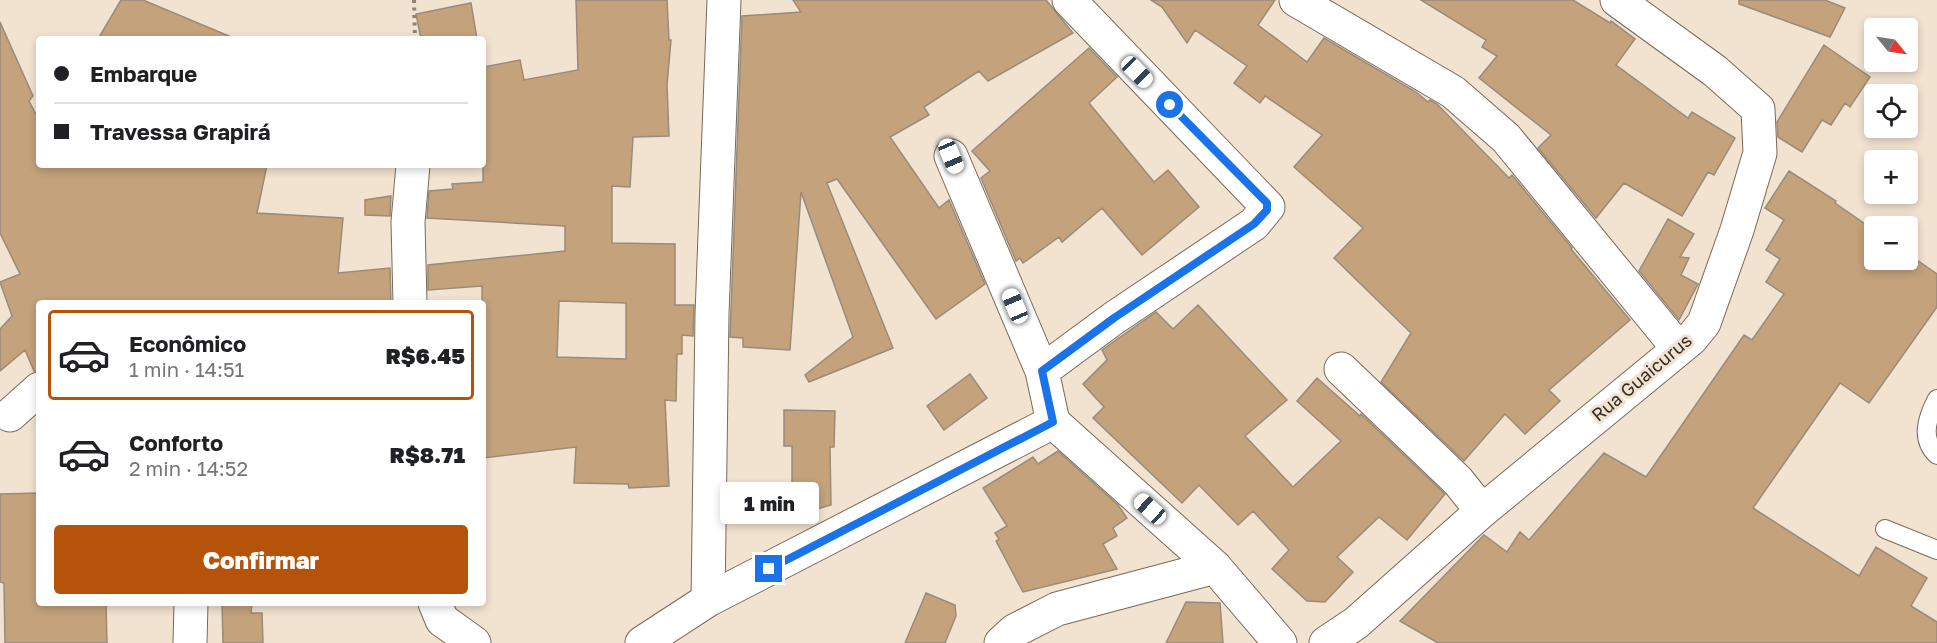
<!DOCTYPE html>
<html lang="pt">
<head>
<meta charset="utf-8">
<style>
	body { margin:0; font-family:"Golos Text",sans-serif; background:#f6f6f6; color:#202124; height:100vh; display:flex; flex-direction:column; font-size:22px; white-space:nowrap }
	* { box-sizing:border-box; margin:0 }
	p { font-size:20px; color:#757577 }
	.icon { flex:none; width:33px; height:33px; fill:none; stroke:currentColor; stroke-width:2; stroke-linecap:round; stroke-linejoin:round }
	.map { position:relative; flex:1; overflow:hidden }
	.panel { position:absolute; left:36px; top:300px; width:450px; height:306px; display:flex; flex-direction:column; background:#fff; border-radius:6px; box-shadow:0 3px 9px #0003 }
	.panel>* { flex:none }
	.top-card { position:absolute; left:36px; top:36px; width:450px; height:132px; border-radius:6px; box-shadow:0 3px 9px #0003; display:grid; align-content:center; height:132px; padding:0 18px; background:#fff }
	.needle { width:39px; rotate:120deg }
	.tools { position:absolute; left:1864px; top:18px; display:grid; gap:12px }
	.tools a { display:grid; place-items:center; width:54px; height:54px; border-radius:6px; background:#fff; box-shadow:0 3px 9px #0003; font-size:30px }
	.end { position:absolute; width:27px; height:27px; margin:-14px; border:8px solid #1a73e8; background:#fff; box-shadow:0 0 0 3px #fff }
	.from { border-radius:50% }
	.bubble { position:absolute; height:42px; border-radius:6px; background:#fff; box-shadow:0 3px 9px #0003; font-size:20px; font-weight:800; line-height:42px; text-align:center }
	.car { position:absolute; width:18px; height:36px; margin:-18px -9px; border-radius:8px; box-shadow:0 0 4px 2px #0007; background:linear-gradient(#fff 24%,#345 0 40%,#fff 0 76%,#345 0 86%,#fff 0) }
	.top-card b { display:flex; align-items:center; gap:21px; height:57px; font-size:22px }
	.top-card b+b { border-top:2px solid #e0e0e0 }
	.top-card i { width:15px; height:15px; background:#202124 }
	ul { padding:10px 0 0; list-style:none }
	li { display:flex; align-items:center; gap:18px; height:90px; margin:0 12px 9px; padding:0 6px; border:3px solid transparent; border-radius:6px }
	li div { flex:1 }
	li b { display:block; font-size:22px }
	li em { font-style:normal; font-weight:800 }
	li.current { border-color:#b45309 }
	li>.icon { width:54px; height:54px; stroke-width:1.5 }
	.action { display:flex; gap:12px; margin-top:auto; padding:12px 18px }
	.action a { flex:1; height:69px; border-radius:6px; background:#b45309; color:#fff; font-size:24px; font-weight:800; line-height:69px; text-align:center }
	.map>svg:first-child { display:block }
	.building { fill:#c3a27c; stroke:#9a8b7a; stroke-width:1.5; fill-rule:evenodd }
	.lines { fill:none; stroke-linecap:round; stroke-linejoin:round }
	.lane-casing { stroke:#786a5a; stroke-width:20 }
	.street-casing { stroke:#786a5a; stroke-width:35 }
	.path { stroke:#8c8275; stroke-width:4; stroke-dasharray:3 4.5; stroke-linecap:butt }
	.lane { stroke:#fff; stroke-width:18 }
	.street { stroke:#fff; stroke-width:33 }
	.route { stroke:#1a73e8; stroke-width:8 }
	.labels { text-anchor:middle; stroke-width:6; stroke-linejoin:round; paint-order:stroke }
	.street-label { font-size:18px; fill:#332d25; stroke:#f2e2d0 }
</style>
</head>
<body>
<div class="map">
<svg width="1937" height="643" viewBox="0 0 1937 643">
	<rect width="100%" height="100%" fill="#f2e2d0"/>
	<path class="building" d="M121 0H143L236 39H98Z
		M576 0H667L669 40H671L667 85 669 136 633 137 630 187 612 186V243L675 244V305H694L693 336 682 335V354H677L676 401 665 400 669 486 629 488 628 484 574 483 576 447 483 458 482 286 428 290V265L565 251V226L427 218 429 191 453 189 452 184 483 182V67L520 60 524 80 578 70ZM559 301 626 303V359L557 357Z
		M793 0H1046L1073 33 988 81 979 71 924 107 929 115 890 137 939 208 949 200 985 284 936 319 837 179 827 183 893 348 809 382 805 375 853 337 801 192 790 350 743 347V338L730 337 742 16 801 12Z
		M1151 0H1275L1258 25 1307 62 1324 38 1416 92 1428 102 1430 100 1437 104 1509 178 1512 175 1572 248 1571 249 1630 320 1549 390 1560 401 1525 434 1505 414 1464 461 1381 382 1411 333 1334 258 1363 228 1294 167 1322 135 1265 96 1260 103 1234 83 1247 66 1195 30 1187 43 1162 7Z
		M1421 0H1573L1610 23 1611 21 1635 39 1616 65 1688 118 1692 112 1735 138 1714 175 1708 172 1682 216 1624 183 1596 218 1538 148 1551 135 1479 78 1497 56 1482 47 1486 40Z
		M1739 0H1825L1845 8 1830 37 1739 4Z
		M471 3 477 39H421L416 14Z
		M0 22 33 96 29 101 39 120V165H267L257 213 343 218 338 273 390 268 391 303H39V371H34L25 350 0 371V329L12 316 0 282 20 274 0 233Z
		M1824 45 1870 77 1850 107 1845 103 1831 125 1822 120 1802 152 1778 137 1777 122Z
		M1089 48 1117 77 1089 103 1154 182 1168 170 1199 207 1142 255 1102 208 1062 242 1059 237 1023 263 1020 258 1016 261 981 178 990 171 972 151Z
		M1789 171 1836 201 1835 203 1875 231V260H1908V254L1937 274V307L1869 403 1840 383 1753 508 1859 576 1876 547 1927 578 1911 606 1937 622V643H1438L1400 621 1484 535 1507 552 1520 532 1529 540 1604 453 1646 477 1744 335 1752 340 1784 294 1766 282 1780 259 1766 250 1784 220 1765 208Z
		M391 196 390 216 365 215V200Z
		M1668 219 1694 234 1680 257 1689 258 1681 275 1698 284 1679 320 1639 271Z
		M1198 305 1287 400 1245 436 1293 487 1341 441 1297 401 1317 378 1360 416 1361 414 1445 494 1407 540 1379 517 1337 557 1353 572 1325 602 1307 601 1272 569 1289 550 1253 511 1238 525 1199 485 1182 503 1093 418 1104 407 1083 384 1107 360 1102 350 1156 312 1173 329Z
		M970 374 987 398 944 430 927 406Z
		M784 410 835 411 834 447H830L831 505 792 516V446H784Z
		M1058 451 1118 505 1127 518 1113 528 1117 536 1103 544 1117 569 1023 592 996 541 999 539 995 533 1007 526 983 488 1033 457 1038 464Z
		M39 493V603H106L107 643H5L4 583 0 582V494Z
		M926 593 955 605 956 616 945 643H905Z
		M1186 602 1220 603 1223 643H1166Z
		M222 603H252L251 613H262L263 643H223Z"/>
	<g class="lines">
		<g class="lane-casing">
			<path id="lane" d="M1937 399C1927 418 1920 439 1937 455
				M1885 529 1937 550"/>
		</g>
		<g class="street-casing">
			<path id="street" d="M1296 0 1453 92 1506 138 1678 348
				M951 156 1042 371 1053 422 1215 567 1280 643
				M410 303 408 222 413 165
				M1341 369 1458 481 1482 511
				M1042 371 1114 318 1254 224 1268 207 1069 0
				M10 415 39 389
				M708 600 712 314 724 0
				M435 603 442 620 474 643
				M190 643 191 603
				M642 643 708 600 1053 422
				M1001 643 1014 631 1057 609 1215 567
				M1326 643 1356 623 1482 511 1691 339 1704 323 1737 230 1760 153 1758 109 1715 71 1617 0"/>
		</g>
		<path class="path" d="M414 0 415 39"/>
		<use href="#lane" class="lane"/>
		<use href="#street" class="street"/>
	</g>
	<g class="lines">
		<path class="route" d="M769 569 1053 422 1042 371 1114 318 1254 224 1267 210V203L1170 105"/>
	</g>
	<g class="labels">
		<g class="street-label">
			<text transform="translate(1642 378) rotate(-40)" y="6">Rua Guaicurus</text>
		</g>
	</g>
</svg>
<div class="tools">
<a><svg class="needle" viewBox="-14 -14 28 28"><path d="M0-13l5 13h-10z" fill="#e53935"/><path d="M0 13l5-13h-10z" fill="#757577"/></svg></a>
<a><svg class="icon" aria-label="locate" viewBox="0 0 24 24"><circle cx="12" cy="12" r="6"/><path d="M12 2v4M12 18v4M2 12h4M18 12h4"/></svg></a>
<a>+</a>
<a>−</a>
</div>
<i class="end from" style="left:1170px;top:105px"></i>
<i class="end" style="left:769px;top:569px"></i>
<div class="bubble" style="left:720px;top:482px;width:99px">1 min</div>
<i class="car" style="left:1137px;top:72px;rotate:135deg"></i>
<i class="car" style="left:951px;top:156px;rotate:157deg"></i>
<i class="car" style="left:1015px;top:306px;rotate:337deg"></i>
<i class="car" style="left:1150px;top:509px;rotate:312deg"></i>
<div class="top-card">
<b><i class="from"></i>Embarque</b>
<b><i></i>Travessa Grapirá</b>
</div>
<section class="panel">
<ul>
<li class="current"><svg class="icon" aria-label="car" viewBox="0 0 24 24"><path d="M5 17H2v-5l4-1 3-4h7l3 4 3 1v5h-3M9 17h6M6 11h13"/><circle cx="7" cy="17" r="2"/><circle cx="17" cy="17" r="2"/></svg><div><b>Econômico</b><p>1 min · 14:51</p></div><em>R$6.45</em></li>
<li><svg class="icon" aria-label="car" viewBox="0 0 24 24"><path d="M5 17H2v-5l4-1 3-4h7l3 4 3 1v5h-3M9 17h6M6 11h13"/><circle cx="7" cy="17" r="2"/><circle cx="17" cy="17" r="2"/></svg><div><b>Conforto</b><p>2 min · 14:52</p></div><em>R$8.71</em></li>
</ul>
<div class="action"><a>Confirmar</a></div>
</section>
</div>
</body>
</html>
